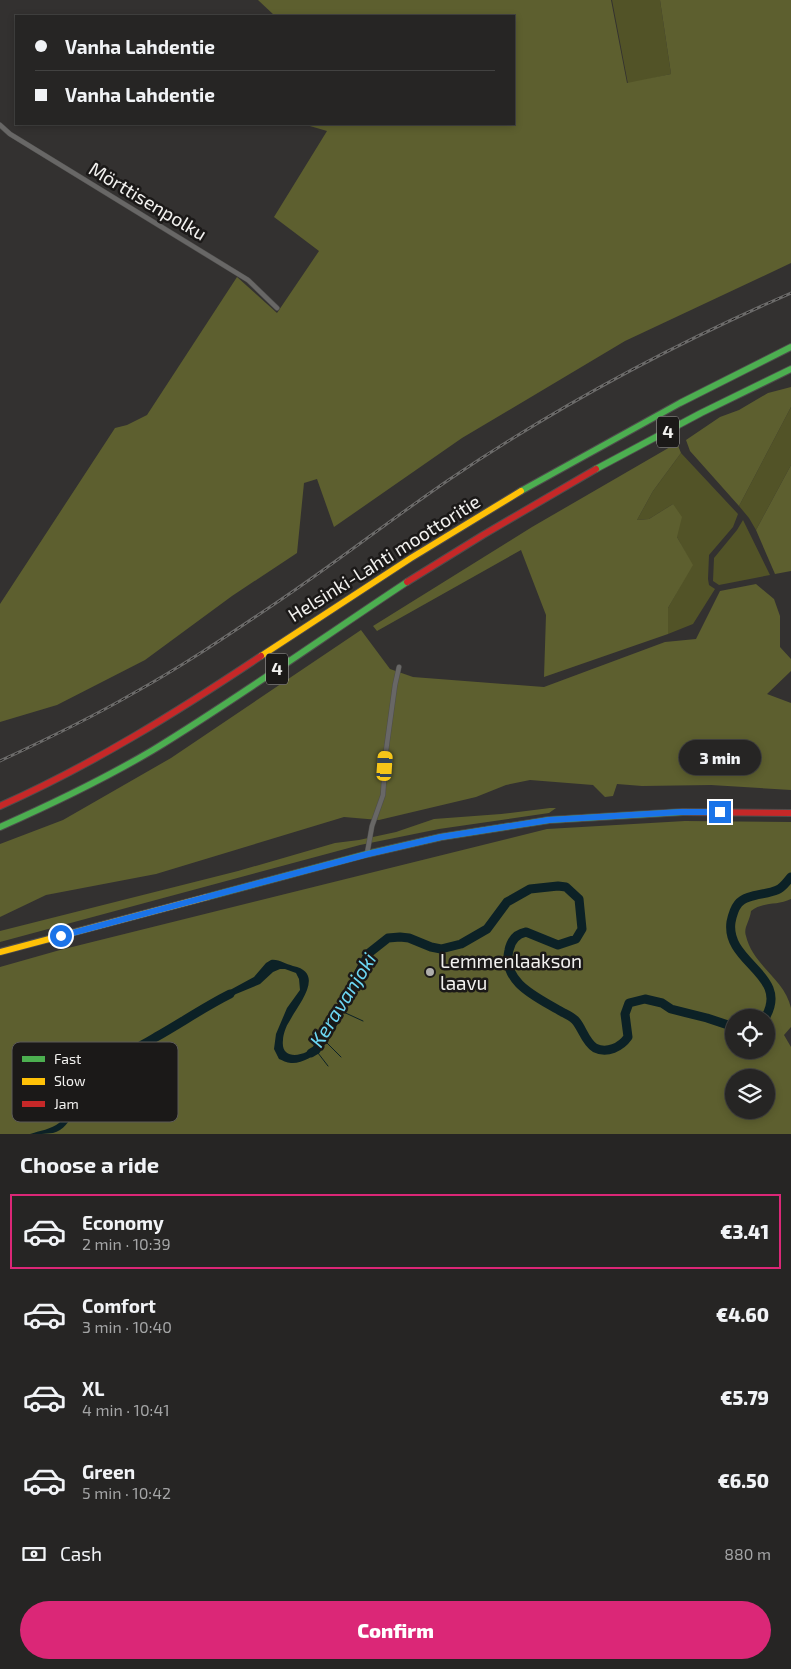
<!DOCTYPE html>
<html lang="en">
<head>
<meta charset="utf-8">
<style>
	body { margin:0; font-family:"Exo 2",sans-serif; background:#323131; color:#f1f3f6; height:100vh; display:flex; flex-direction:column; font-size:19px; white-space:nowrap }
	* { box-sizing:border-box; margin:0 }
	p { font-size:16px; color:#a4a5a6 }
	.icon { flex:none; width:28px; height:28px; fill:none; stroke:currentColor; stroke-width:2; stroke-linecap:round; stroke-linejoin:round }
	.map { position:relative; height:1134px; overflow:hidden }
	.sheet { display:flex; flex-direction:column; background:#262524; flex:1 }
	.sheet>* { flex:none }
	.hud { position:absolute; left:15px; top:15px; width:500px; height:110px; border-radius:0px; box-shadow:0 2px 8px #0003,0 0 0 1px #424241; display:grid; align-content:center; height:110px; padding:0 20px; background:#262524 }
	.tools { position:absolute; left:725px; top:1009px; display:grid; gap:10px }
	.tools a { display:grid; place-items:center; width:50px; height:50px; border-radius:50%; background:#262524; box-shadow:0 2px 8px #0003,0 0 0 1px #424241; font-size:25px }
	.end { position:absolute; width:22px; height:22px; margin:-11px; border:6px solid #1a73e8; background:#fff; box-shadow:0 0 0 2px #fff }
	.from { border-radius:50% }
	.bubble { position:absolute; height:35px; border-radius:18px; background:#262524; box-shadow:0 2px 8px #0003,0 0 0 1px #424241; font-size:16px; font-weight:800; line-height:35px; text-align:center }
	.car { position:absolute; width:15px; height:30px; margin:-15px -8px; border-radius:6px; box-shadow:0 0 4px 1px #0007; background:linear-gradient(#f5c518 24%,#345 0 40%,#f5c518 0 76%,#345 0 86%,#f5c518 0) }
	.hud b { display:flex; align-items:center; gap:18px; height:48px; font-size:19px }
	.hud b+b { border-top:1px solid #424241 }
	.hud i { width:12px; height:12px; background:#f1f3f6 }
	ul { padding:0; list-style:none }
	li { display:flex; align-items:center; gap:15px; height:75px; margin:0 10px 8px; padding:0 10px; border:2px solid transparent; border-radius:0px }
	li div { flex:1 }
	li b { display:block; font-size:19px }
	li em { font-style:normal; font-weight:800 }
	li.on { border-color:#db2777 }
	li>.icon { width:45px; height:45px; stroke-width:1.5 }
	h2 { padding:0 20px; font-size:22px; line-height:60px }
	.pay { display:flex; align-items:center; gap:12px; height:55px; padding:0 20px; font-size:19px }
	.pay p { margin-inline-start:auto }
	.cta { display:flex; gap:10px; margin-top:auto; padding:10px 20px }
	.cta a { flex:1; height:58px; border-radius:30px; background:#db2777; color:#fff; font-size:20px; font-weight:800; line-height:58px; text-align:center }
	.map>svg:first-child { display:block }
	.green { fill:#525327 }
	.forest { fill:#5d5f2f; fill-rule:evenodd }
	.water { fill:#0c2126 }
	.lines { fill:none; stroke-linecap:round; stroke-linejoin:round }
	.stream { stroke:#0c2126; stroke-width:1 }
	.river { stroke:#0c2126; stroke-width:9 }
	.street-casing { stroke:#4e4d4c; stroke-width:5.5 }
	.fast-casing { stroke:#4e4d4c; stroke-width:8 }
	.slow-casing { stroke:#4e4d4c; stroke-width:8 }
	.jam-casing { stroke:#4e4d4c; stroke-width:8 }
	.street { stroke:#686766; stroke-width:4.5 }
	.fast { stroke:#4caf50; stroke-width:6 }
	.slow { stroke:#ffc107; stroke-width:6 }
	.jam { stroke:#c62828; stroke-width:6 }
	.rail-casing { stroke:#6c6b6a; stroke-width:3 }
	.rail { stroke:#1b1918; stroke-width:1; stroke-dasharray:4; stroke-linecap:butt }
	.route { stroke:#1a73e8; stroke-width:6 }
	.poi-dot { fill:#afaeac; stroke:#1b1918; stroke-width:2 }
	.labels { text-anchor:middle; stroke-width:5; stroke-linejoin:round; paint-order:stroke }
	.shield { fill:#1b1918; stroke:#b2b0ae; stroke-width:1 }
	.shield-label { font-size:18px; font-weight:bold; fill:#f2f1ef }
	.street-label { font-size:19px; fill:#f2f1ef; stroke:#1b1918 }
	.poi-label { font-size:19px; fill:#f2f1ef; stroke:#1b1918; text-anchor:start }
	.water-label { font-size:20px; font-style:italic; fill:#6cd7f4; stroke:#1b1918 }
	.key { fill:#1b1918; stroke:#5c5a58; stroke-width:1 }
	.key-label { font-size:14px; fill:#f2f1ef }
</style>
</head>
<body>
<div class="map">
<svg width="791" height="1134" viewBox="0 0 791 1134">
	<rect width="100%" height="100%" fill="#333130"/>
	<path class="green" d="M612 0H660L671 74 628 84Z
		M791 407V465L756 530 749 518 739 506Z
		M681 453 738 514 733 527 709 555 708 579 709 585 715 589 693 624 668 634V608L692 565 677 537 673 504 649 519 637 520 653 491Z
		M743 520 770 575 719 585 713 581 714 558 737 530Z"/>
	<path class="forest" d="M258 0H611L627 83 671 74 660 0H791V263L625 341 462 438 334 527 317 479 304 483 297 553 232 596 145 660 57 705 0 722V604L115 428 127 425 147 415 237 277 277 313 319 251 274 217 327 131 303 124H514V16H275Z
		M791 387V407L739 506 690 451 686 440 720 417 739 410 768 393Z
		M677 443 681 453 653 491 637 520 649 519 673 504 682 517 677 537 693 565 668 608V634L544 677 546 615 521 550 377 631 373 626 532 527Z
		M791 465V571L775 574 756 530Z
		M756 584 774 599 780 616V647L791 659V671L767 694 791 703V790L711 785 642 786 617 784 613 796 605 797 593 785 530 780 506 785 476 797 379 820 344 817 156 874 46 895 0 917V844L63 820 171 758 361 630 390 669 413 677 544 687 665 642 696 639 720 591Z
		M550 808H556L549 813 439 829 360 845 0 942V931L238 871 335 843 359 840 396 832 434 819 501 814Z
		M685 821 791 822V899C777 906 764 901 751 911 750 921 743 928 746 936 753 966 785 979 791 1008 791 1014 791 1021 791 1027L784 1035 791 1047V1134H0V967L60 950 547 829ZM734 1018H766V1050H734ZM734 1078H766V1110H734Z"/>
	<path class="water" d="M271 960C279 959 285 964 293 966 327 973 297 1006 289 1022 286 1026 283 1035 283 1040 280 1062 307 1056 316 1045L321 1049C315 1056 301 1064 291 1063 287 1063 282 1060 279 1059L274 1049 276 1034 287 1008 300 990 299 979 296 973 285 969H280L273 972 260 984 236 994 222 1002 219 996 254 977 266 963Z
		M84 1079 90 1084C77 1097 74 1128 53 1133 46 1134 37 1134 30 1134 39 1131 52 1129 59 1123 70 1114 72 1090 84 1079Z"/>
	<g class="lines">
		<path class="stream" d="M339 1010 363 1021
			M323 1039 341 1057
			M318 1053 328 1066"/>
		<path class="river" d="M765 1018C791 975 725 963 731 922 732 917 734 909 738 904 746 894 766 895 777 890 783 888 787 881 791 877
			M311 1053 316 1050 330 1029 369 953 388 938 400 937 409 938 431 947 441 949 461 944 487 929 507 902 530 889 558 886 566 887 579 899 582 929 576 939 558 945 526 932C516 934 511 940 509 950 501 983 539 998 562 1012 566 1014 571 1016 575 1020 582 1027 585 1042 595 1048 607 1054 621 1047 628 1037L625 1014 629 1003 645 999 662 1003 671 1009 707 1018 734 1027
			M80 1090C90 1068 136 1050 156 1037 181 1023 204 1007 230 994"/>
		<g class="street-casing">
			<path id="street" d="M0 125 10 134 248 280 277 308
				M367 854 372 826 383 795 386 751 395 685 399 667"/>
		</g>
		<g class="fast-casing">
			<path id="fast" d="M596 469 701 413 791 369
				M521 491 680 403 791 347
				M0 827C52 804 104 779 153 750 240 697 322 638 407 582
				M207 897 367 854 441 837 549 820 683 812"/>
		</g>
		<g class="slow-casing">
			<path id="slow" d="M261 656 411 558 521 491
				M0 952 207 897"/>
		</g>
		<g class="jam-casing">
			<path id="jam" d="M407 582 483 535 596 469
				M0 806C92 765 177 712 261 656
				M683 812 791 813"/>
		</g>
		<use href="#street" class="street"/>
		<use href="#fast" class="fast"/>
		<use href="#slow" class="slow"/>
		<use href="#jam" class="jam"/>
		<g class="rail-casing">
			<path id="rail" d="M0 761C45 740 89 719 132 694 181 667 227 636 273 605 333 565 390 520 450 479 558 406 672 345 791 293"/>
		</g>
		<use href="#rail" class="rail"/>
	</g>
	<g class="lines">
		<path class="route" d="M61 936 368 854 441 837 549 820 680 812H720"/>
	</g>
	<circle class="poi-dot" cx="430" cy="972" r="5"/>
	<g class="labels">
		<g class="shield">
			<rect x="657" y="416.5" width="22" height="31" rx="4"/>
			<rect x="266" y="653.5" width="22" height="31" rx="4"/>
		</g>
		<g class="shield-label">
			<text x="668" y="438">4</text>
			<text x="277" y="675">4</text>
		</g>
		<g class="street-label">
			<text transform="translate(148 201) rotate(31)" y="7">Mörttisenpolku</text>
			<text transform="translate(384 558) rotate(-32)" y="7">Helsinki-Lahti moottoritie</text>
		</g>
		<g class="poi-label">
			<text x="440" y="968">Lemmenlaakson<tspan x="440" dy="22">laavu</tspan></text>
		</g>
		<g class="water-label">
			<text transform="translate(343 1000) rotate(-58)" y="7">Keravanjoki</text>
		</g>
	</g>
	<rect x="12" y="1042" width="166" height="80" rx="8" class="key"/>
	<rect x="22" y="1056" width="23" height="6" fill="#4caf50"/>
	<rect x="22" y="1078" width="23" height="7" fill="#ffc107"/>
	<rect x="22" y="1101" width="23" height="6" fill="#c62828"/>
	<g class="key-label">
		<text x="54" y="1064">Fast</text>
		<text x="54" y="1086">Slow</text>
		<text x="54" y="1109">Jam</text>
	</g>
</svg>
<div class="tools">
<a><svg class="icon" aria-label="locate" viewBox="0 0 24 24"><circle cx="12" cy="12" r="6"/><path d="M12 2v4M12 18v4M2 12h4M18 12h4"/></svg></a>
<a><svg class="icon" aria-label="layers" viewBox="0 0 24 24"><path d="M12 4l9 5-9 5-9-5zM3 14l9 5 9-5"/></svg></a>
</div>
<i class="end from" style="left:61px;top:936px"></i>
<i class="end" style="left:720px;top:812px"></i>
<div class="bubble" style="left:679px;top:740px;width:82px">3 min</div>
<i class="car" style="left:385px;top:766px;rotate:4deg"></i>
<div class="hud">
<b><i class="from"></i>Vanha Lahdentie</b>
<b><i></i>Vanha Lahdentie</b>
</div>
</div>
<section class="sheet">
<h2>Choose a ride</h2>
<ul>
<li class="on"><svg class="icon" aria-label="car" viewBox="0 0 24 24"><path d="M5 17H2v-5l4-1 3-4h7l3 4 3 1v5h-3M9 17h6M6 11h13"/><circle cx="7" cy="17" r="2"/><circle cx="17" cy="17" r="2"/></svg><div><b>Economy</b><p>2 min · 10:39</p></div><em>€3.41</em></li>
<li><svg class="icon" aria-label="car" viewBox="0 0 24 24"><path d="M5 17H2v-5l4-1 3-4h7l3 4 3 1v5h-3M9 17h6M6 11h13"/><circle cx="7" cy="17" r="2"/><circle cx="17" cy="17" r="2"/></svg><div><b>Comfort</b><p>3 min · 10:40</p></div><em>€4.60</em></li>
<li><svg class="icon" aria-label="car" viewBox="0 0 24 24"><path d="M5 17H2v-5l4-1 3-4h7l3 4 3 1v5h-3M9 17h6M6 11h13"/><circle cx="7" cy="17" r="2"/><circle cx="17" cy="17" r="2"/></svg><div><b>XL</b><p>4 min · 10:41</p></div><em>€5.79</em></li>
<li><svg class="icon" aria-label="car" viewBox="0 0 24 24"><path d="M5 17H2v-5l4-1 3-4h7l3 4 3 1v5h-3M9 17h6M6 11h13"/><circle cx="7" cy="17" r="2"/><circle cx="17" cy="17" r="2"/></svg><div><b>Green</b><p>5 min · 10:42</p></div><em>€6.50</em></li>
</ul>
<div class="pay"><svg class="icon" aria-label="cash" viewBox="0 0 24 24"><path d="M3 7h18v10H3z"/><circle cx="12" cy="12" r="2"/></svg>Cash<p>880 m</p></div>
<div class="cta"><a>Confirm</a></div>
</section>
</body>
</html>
